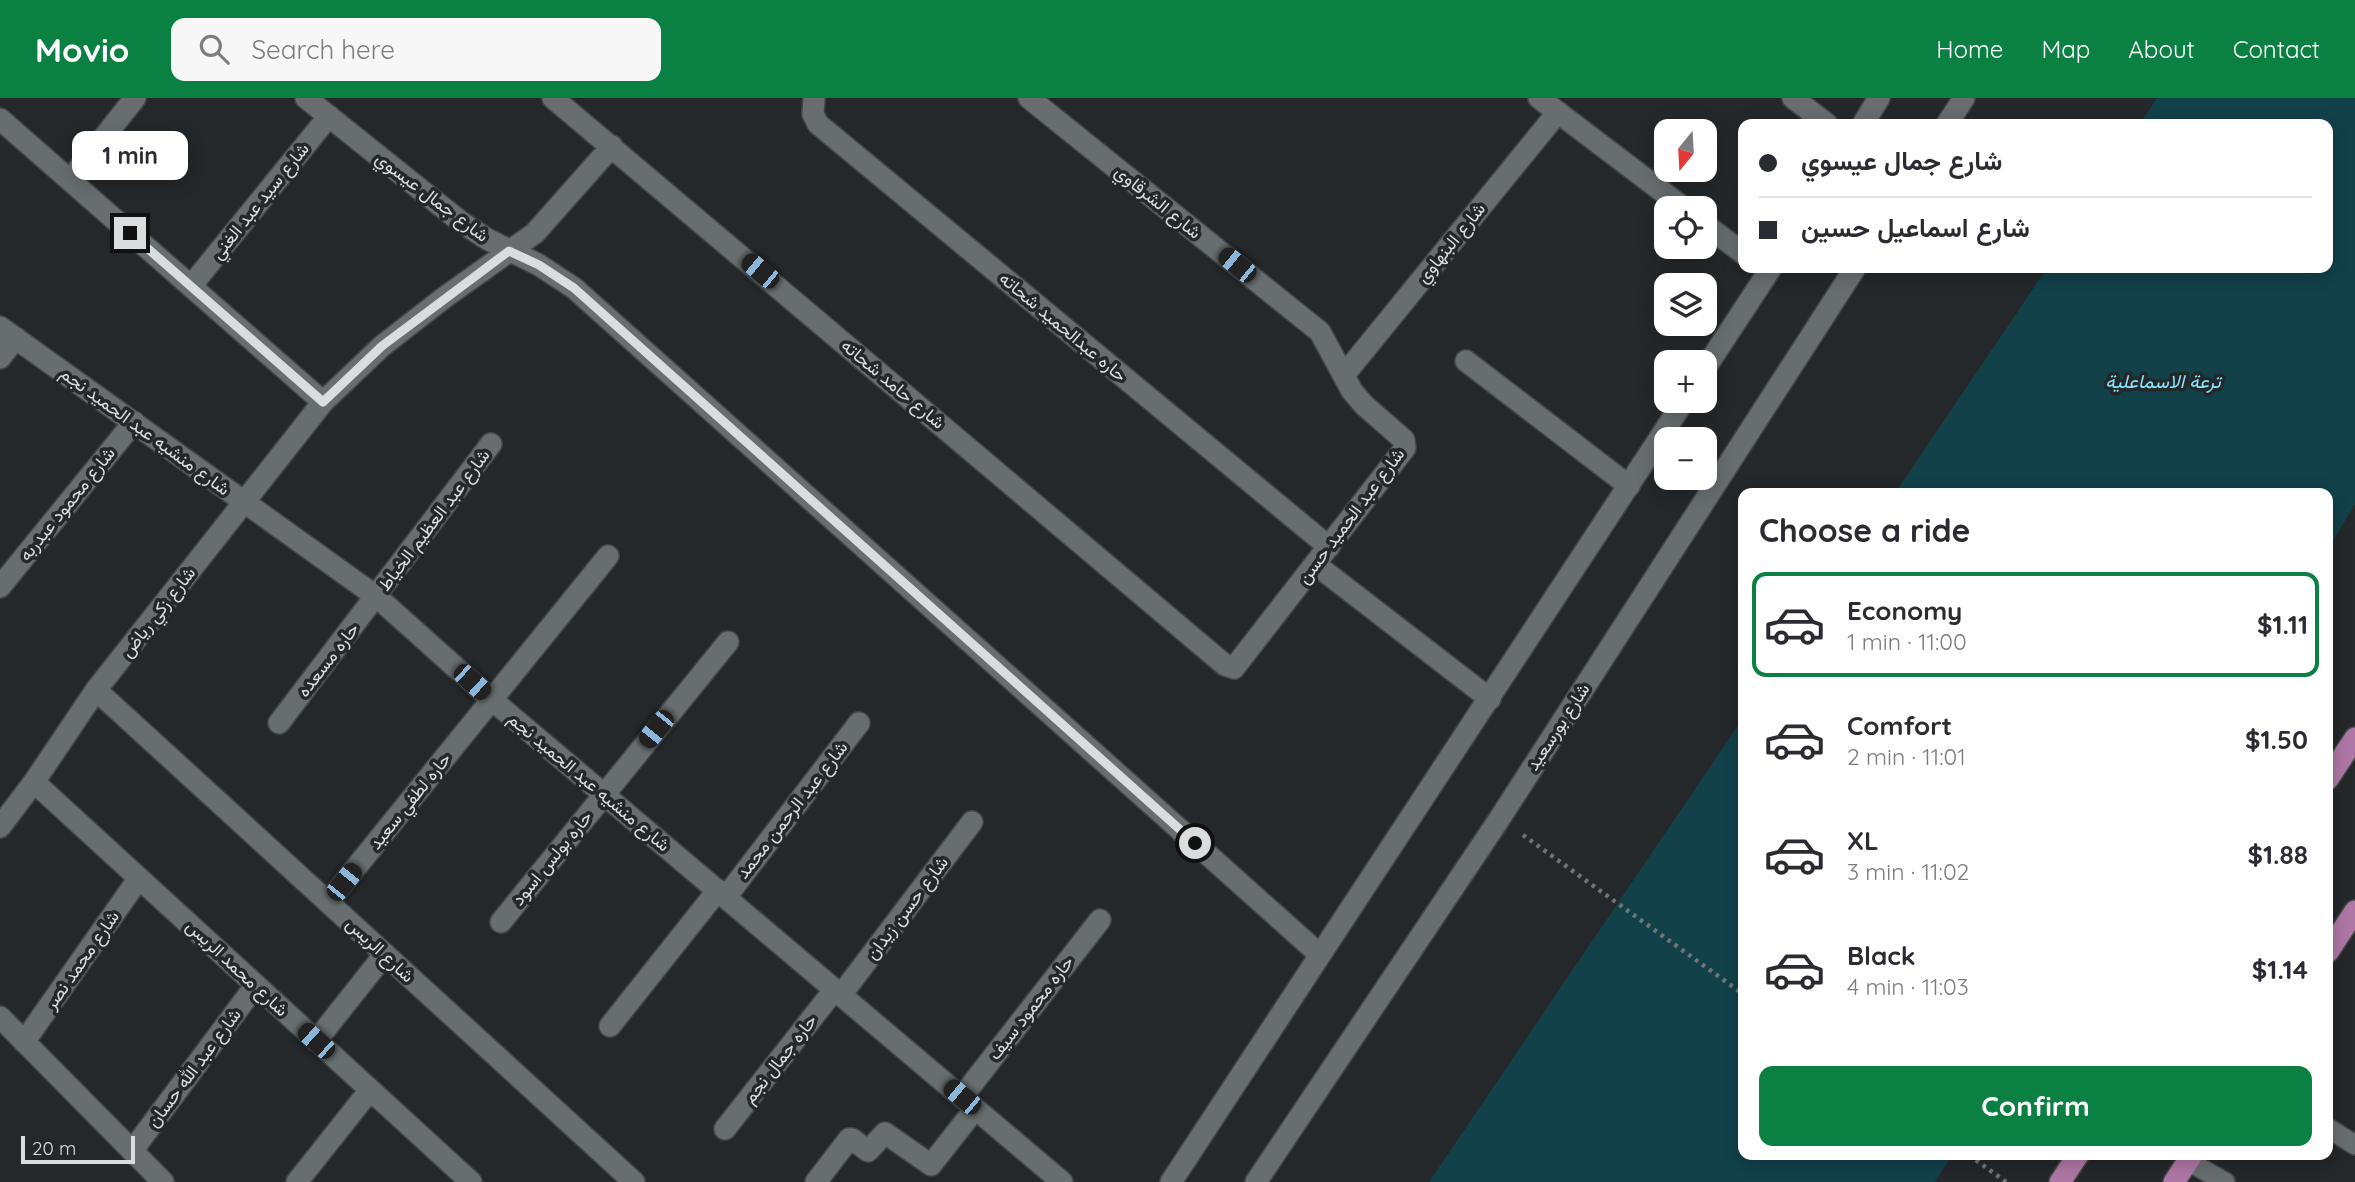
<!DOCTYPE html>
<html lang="en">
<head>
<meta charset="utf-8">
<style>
	body { margin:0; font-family:Quicksand,Vazirmatn,sans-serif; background:#f7f7f7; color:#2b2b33; height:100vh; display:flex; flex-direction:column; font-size:26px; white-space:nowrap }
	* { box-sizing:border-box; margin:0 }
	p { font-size:23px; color:#7c7c81 }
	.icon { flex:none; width:38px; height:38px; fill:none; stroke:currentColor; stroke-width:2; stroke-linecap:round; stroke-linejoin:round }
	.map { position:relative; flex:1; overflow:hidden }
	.sheet { position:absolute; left:1738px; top:390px; width:595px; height:672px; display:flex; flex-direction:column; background:#fff; border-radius:14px; box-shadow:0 4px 18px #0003 }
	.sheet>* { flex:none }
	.top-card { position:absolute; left:1738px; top:21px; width:595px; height:154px; border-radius:14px; box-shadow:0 4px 18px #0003; display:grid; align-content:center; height:154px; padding:0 21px; background:#fff }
	.needle { width:46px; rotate:198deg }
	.buttons { position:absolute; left:1654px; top:21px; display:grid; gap:14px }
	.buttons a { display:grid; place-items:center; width:63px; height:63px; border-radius:14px; background:#fff; box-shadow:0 4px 18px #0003; font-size:35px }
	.scale { position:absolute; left:21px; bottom:18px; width:114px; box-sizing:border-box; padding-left:7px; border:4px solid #daddde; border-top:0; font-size:19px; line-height:24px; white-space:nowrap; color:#daddde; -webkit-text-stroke:5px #24282a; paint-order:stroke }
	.end { position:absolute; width:32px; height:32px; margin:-16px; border:9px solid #daddde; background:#111; box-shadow:0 0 0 4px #111 }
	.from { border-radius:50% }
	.bubble { position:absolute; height:49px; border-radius:14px; background:#fff; box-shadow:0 4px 18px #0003; font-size:23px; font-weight:700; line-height:49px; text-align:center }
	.car { position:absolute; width:21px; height:42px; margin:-21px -10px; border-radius:9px; box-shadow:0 0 5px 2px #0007; background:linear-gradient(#222 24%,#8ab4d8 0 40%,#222 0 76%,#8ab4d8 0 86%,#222 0) }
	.top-card b { display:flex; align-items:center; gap:24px; height:66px; font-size:26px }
	.top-card b+b { border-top:2px solid #e1e1e2 }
	.top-card i { width:18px; height:18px; background:#2b2b33 }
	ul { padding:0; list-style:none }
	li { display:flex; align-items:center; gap:21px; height:105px; margin:0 14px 10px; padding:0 7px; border:4px solid transparent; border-radius:14px }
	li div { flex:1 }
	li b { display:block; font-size:26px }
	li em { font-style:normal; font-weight:700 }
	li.on { border-color:#0b8043 }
	li>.icon { width:63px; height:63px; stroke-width:1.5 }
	h2 { padding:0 21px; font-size:32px; line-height:84px }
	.primary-button { display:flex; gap:14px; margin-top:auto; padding:14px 21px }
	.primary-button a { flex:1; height:80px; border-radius:14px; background:#0b8043; color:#fff; font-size:28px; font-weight:700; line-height:80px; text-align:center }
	header { display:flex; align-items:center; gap:42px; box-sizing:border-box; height:98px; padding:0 35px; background:#0b8043; color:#fff }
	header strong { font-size:33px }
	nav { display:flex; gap:38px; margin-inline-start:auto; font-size:24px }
	.search { width:490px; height:63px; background:#f7f7f7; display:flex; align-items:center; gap:18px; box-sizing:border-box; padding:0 24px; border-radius:14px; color:#7c7c81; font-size:26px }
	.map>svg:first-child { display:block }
	.water { fill:#12414a }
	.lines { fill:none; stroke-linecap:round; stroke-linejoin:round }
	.lane-casing { stroke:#424647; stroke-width:22 }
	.street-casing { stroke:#424647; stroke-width:24 }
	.secondary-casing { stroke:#424647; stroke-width:24 }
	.primary-casing { stroke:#424647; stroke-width:24 }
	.path { stroke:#707475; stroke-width:4.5; stroke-dasharray:3.5 5; stroke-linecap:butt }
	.lane { stroke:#686e6f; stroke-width:19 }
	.street { stroke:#686e6f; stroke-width:21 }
	.secondary { stroke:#686e6f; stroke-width:21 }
	.primary { stroke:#ae77a6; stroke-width:21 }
	.route { stroke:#daddde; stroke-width:9 }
	.labels { text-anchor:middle; stroke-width:7; stroke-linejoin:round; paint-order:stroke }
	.street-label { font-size:18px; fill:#daddde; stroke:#24282a }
	.water-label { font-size:19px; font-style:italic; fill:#89e6fa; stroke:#24282a }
</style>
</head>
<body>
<header>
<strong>Movio</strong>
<div class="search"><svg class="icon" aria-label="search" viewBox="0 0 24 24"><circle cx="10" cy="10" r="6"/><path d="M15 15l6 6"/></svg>Search here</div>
<nav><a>Home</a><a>Map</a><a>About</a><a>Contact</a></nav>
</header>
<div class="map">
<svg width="2355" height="1084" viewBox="0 0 2355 1084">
	<rect width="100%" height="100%" fill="#24282a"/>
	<path class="water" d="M2157 0H2355V406L2328 451V396L1895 395 2047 170H2328V26H2140Z
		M1743 620V1057H1952L1935 1084H1429Z"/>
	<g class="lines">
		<g class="lane-casing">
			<path id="lane" d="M2328 1030 2355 1047
				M2188 1063 2225 1084"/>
		</g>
		<g class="street-casing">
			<path id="street" d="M306 0 461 124 487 141 539 167 574 190 1319 856
				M553 0 1225 567 1234 570 1405 350 1404 342 1364 307 1352 293 1320 234 1029 0
				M814 0 813 16 818 26 1329 449
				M1539 0 1684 110
				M1793 0 1827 26
				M0 21 323 304
				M70 82 135 0
				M1704 126 1743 155
				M191 188 329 18
				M0 229 377 499 491 601 1062 1084
				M0 260 16 240
				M1466 263 1629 388
				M1344 277 1558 14
				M1315 466 1490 601
				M0 489 134 324
				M96 592 634 1084
				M279 625 491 346
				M34 684 471 1084
				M0 729 34 684 96 592 323 304 382 248 445 199 535 135 612 48
				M726 799 859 625
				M328 804 608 458
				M501 824 728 544
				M841 897 972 724
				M0 919 163 1084
				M610 928 718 792
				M316 943 385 856
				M24 944 139 780
				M962 999 1100 822
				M725 1031 835 891
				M132 1053 256 887
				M297 1084 370 992
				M816 1084 849 1041H852L868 1053 885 1035 931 1067 975 1011"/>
		</g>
		<g class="secondary-casing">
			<path id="secondary" d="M1863 26 1879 0
				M1947 26 1964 0
				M1704 272 1771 170
				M1171 1084 1684 303
				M1256 1084 1500 720 1855 170"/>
		</g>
		<g class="primary-casing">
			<path id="primary" d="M2328 681 2355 640
				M2328 854 2355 813
				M2060 1084 2078 1057
				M2174 1084 2192 1057"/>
		</g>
		<path class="path" d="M1523 737 1743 896
			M1969 1057 2006 1084"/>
		<use href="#lane" class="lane"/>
		<use href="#street" class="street"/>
		<use href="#secondary" class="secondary"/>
		<use href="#primary" class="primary"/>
	</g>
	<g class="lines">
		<path class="route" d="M130 135 323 304 382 248 509 153 539 167 574 190 1195 745"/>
	</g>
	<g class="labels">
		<g class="street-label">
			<text transform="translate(432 99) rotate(37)" y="6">شارع جمال عيسوي</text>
			<text transform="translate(260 103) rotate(-51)" y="6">شارع سيد عبد الغني</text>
			<text transform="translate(1158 104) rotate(39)" y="6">شارع الشرقاوي</text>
			<text transform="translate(1451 145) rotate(-51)" y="6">شارع البنهاوي</text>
			<text transform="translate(1063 229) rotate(40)" y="6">حاره عبدالحميد شحاته</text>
			<text transform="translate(893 286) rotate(40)" y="6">شارع حامد شحاته</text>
			<text transform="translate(145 333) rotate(36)" y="6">شارع منشيه عبد الحميد نجم</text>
			<text transform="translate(67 406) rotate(-51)" y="6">شارع محمود عبدربه</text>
			<text transform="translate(1351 418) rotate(-53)" y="6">شارع عبد الحميد حسن</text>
			<text transform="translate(434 422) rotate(-53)" y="6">شارع عبد العظيم الخياط</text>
			<text transform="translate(158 514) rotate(-52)" y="6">شارع زكي رياض</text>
			<text transform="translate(328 562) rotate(-52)" y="6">حاره مسعده</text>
			<text transform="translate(1558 629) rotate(-57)" y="6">شارع بورسعيد</text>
			<text transform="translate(589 684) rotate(40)" y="6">شارع منشيه عبد الحميد نجم</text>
			<text transform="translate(410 703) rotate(-51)" y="6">حاره لطفي سعيد</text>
			<text transform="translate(792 712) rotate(-52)" y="6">شارع عبد الرحمن محمد</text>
			<text transform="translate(552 760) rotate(-51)" y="6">حاره بولس اسود</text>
			<text transform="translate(907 810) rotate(-53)" y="6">شارع حسن زيدان</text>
			<text transform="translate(380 852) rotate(43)" y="6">شارع الريس</text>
			<text transform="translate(82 862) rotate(-55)" y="6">شارع محمد نصر</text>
			<text transform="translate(237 870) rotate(43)" y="6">شارع محمد الريس</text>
			<text transform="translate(1031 910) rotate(-52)" y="6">حاره محمود سيف</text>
			<text transform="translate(780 961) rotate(-52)" y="6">حاره جمال نجم</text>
			<text transform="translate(194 970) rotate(-53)" y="6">شارع عبد الله حسان</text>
		</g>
		<g class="water-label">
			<text x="2163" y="290">ترعة الاسماعلية</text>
		</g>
	</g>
</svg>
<div class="buttons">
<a><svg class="needle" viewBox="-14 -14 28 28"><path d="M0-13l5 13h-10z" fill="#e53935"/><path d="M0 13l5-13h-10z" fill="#7c7c81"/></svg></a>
<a><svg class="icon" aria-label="locate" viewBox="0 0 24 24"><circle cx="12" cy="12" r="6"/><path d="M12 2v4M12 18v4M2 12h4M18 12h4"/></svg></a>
<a><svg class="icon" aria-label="layers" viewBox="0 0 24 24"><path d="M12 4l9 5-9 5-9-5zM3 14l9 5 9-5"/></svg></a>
<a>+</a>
<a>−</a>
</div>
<div class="scale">20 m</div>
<i class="end from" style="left:1195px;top:745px"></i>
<i class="end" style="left:130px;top:135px"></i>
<div class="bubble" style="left:72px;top:33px;width:116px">1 min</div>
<i class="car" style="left:1237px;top:167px;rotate:309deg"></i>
<i class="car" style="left:760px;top:173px;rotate:310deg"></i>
<i class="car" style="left:472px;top:584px;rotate:132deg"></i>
<i class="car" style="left:656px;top:631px;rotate:219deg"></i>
<i class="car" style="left:344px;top:784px;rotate:39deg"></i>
<i class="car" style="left:316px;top:943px;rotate:312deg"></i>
<i class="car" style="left:962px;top:999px;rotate:310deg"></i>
<div class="top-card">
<b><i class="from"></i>شارع جمال عيسوي</b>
<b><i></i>شارع اسماعيل حسين</b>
</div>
<section class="sheet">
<h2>Choose a ride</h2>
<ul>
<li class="on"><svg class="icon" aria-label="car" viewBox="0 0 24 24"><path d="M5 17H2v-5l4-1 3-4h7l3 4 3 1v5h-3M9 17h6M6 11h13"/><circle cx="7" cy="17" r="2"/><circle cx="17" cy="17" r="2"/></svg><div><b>Economy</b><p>1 min · 11:00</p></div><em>$1.11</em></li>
<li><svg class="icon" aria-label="car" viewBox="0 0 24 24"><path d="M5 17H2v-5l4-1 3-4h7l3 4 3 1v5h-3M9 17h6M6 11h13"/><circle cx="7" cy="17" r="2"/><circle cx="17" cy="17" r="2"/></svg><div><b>Comfort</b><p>2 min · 11:01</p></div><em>$1.50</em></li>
<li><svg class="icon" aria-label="car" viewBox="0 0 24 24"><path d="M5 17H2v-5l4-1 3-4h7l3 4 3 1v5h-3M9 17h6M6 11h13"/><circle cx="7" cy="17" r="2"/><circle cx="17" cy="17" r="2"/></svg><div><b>XL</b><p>3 min · 11:02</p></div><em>$1.88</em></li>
<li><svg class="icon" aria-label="car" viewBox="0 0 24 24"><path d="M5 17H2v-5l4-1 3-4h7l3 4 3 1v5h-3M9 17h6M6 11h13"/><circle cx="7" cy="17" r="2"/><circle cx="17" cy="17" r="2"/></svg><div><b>Black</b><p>4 min · 11:03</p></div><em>$1.14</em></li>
</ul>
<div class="primary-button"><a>Confirm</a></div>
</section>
</div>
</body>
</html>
